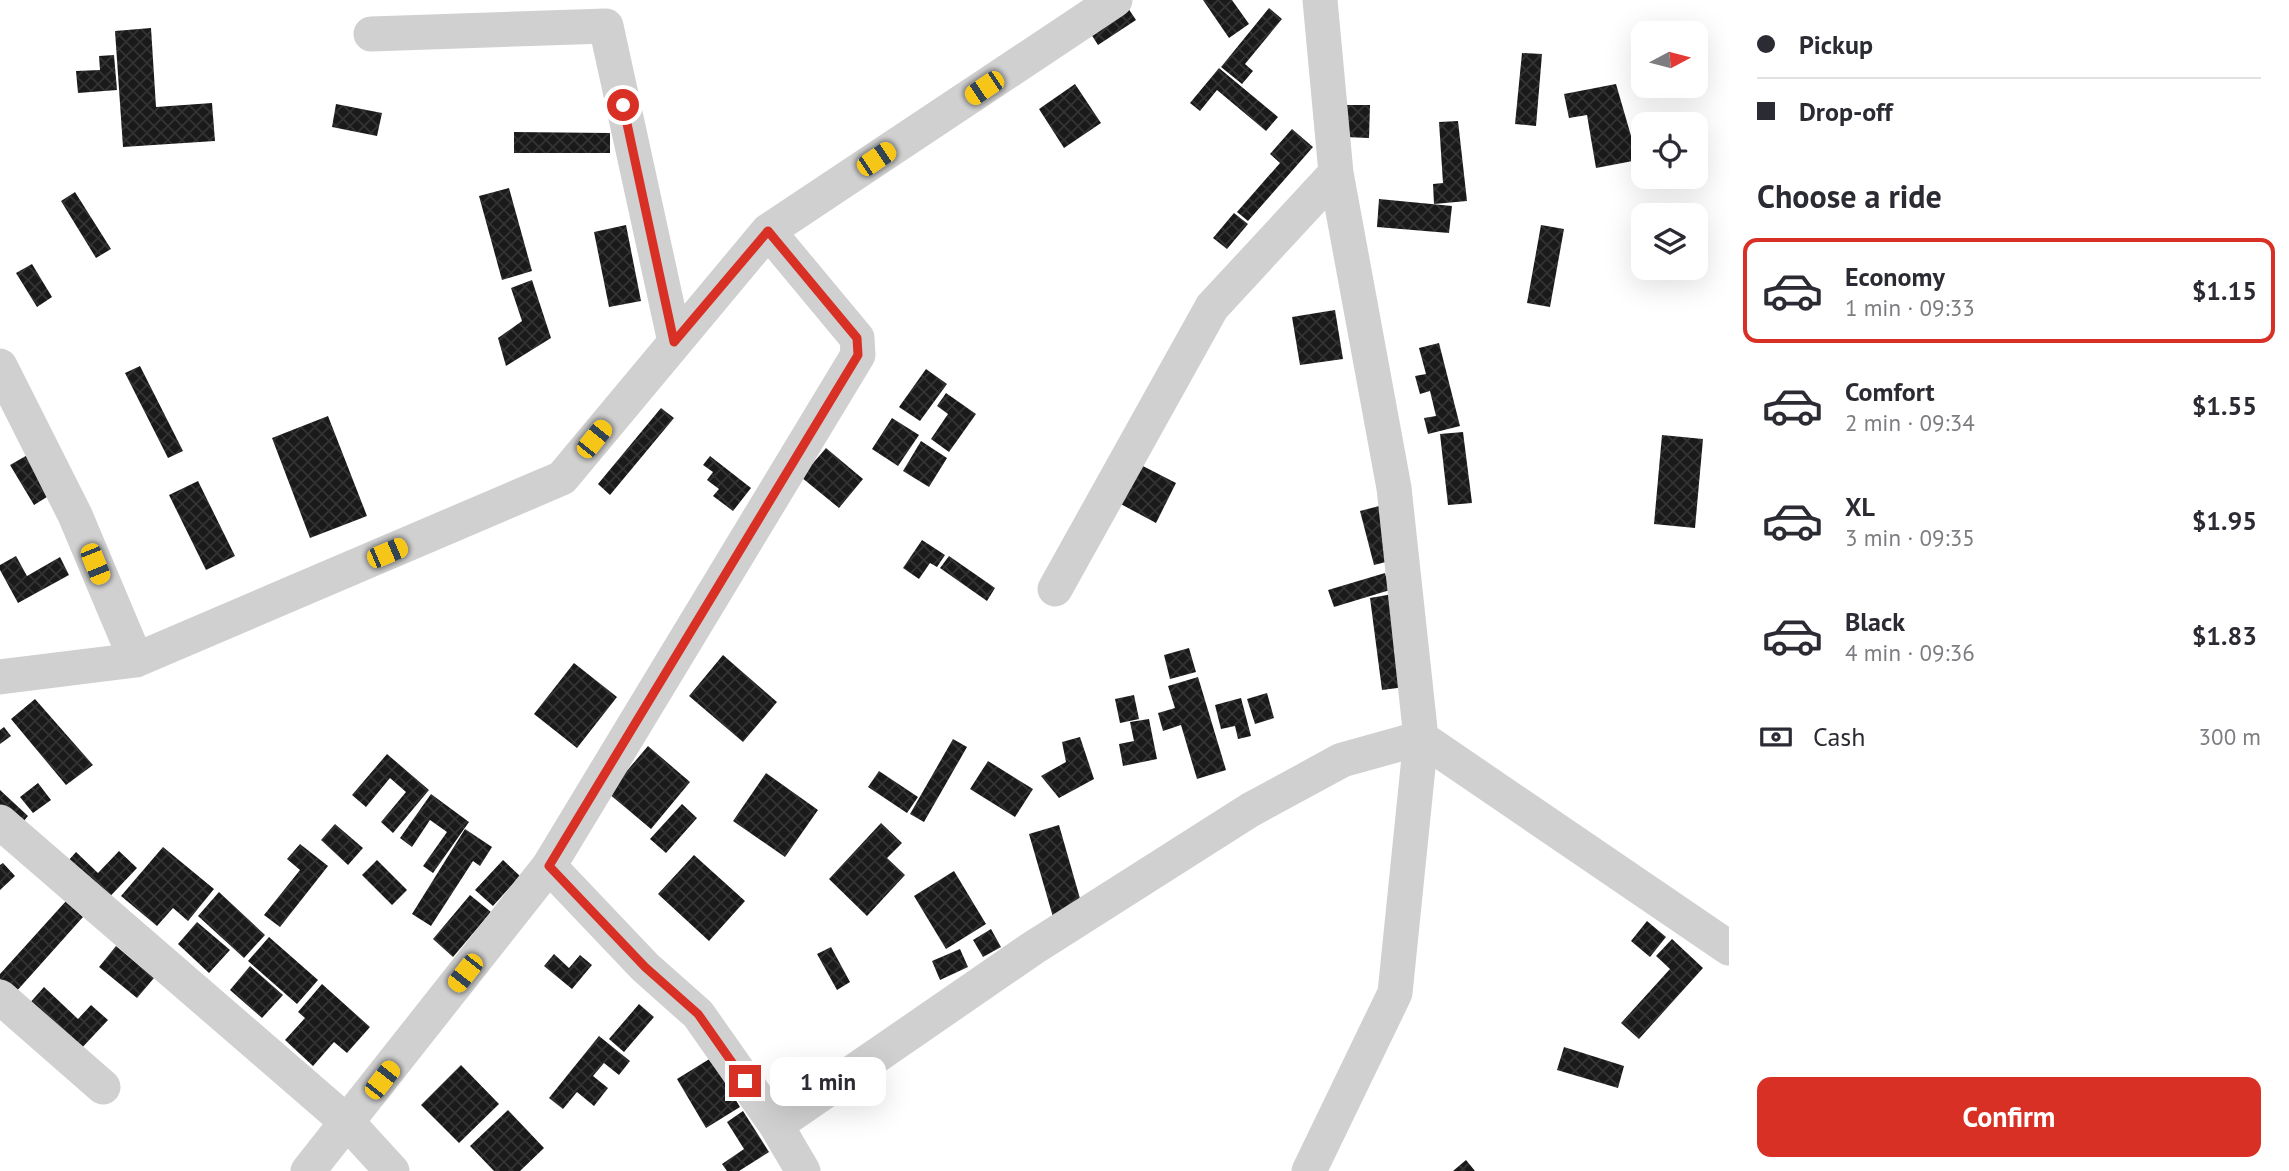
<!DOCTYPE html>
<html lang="en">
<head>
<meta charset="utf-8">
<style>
	body { margin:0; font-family:"PT Sans",sans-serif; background:#f2f2f3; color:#2b2b33; height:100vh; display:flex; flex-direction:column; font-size:26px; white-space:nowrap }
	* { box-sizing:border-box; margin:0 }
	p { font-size:23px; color:#7c7c81 }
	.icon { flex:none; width:38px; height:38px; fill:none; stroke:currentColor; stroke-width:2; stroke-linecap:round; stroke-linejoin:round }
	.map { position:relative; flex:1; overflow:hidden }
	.sheet { display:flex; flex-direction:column; background:#fff; width:560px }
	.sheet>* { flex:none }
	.guide { display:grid; align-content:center; height:154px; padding:0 28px; background:#fff }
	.needle { width:46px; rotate:83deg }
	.fabs { position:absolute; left:1631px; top:21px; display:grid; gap:14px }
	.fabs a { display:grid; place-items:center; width:77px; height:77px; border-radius:14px; background:#fff; box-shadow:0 7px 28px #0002; font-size:35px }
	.end { position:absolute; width:32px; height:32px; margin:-16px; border:9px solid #d93025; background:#fff; box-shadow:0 0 0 4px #fff }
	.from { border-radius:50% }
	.bubble { position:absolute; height:49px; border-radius:14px; background:#fff; box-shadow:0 7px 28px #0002; font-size:23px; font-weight:800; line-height:49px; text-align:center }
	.car { position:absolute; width:21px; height:42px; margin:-21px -10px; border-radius:9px; box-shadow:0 0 5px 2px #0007; background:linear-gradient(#f5c518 24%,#345 0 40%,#f5c518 0 76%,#345 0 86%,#f5c518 0) }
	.guide b { display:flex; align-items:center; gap:24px; height:66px; font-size:26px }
	.guide b+b { border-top:2px solid #e1e1e2 }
	.guide i { width:18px; height:18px; background:#2b2b33 }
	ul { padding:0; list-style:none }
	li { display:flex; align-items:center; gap:21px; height:105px; margin:0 14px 10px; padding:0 14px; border:4px solid transparent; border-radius:14px }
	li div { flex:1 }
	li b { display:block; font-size:26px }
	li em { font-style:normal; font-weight:800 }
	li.active { border-color:#d93025 }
	li>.icon { width:63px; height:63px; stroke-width:1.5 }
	h2 { padding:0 28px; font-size:32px; line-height:84px }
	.pay { display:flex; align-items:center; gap:18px; height:77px; padding:0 28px; font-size:26px }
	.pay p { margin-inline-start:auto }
	.primary-button { display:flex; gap:14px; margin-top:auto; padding:14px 28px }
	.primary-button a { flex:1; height:80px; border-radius:14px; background:#d93025; color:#fff; font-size:28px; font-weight:800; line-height:80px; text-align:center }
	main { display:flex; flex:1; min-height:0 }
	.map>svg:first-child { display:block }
	.building { fill:url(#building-cross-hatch) }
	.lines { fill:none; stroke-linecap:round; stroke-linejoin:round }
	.minor { stroke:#d0d0d0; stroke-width:35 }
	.route { stroke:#d93025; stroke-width:9 }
</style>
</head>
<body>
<main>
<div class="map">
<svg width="1729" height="1171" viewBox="0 0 1729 1171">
	<defs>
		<pattern id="building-cross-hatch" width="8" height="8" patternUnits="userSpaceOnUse" patternTransform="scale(1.75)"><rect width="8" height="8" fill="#1a1a1a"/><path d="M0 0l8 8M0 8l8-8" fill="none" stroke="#333"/></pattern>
	</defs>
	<rect width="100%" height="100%" fill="#fff"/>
	<path class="building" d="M1203 0H1232L1249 24 1229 38Z
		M1128 8 1136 20 1098 45 1091 34Z
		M1269 8 1282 19 1245 64 1253 71 1242 84 1221 67Z
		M151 28 156 107 212 103 215 141 123 147 115 31Z
		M1522 53 1542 54 1536 126 1515 124Z
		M114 55 117 90 78 93 76 71 100 70 99 56Z
		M1219 68 1278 117 1266 131 1217 90 1200 111 1190 103Z
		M1075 84 1101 123 1064 148 1039 109Z
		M1616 84 1638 160 1596 168 1587 115 1569 118 1564 94Z
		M336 104 382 113 377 136 332 127Z
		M1346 105H1370L1369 138 1345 137Z
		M1458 121 1467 201 1434 204 1433 184 1443 183 1439 122Z
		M1292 129 1313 147 1248 221 1237 212 1280 163 1270 154Z
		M514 132 610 133V153H514Z
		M509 188 532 271 502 280 479 196Z
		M75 192 111 249 96 258 61 201Z
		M1379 199 1452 206 1449 233 1377 227Z
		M1234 213 1248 224 1227 249 1213 238Z
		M626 225 641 301 609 307 594 232Z
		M1541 225 1564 229 1550 307 1527 303Z
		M32 264 52 297 37 307 16 273Z
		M532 280 551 338 506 366 498 338 522 321 511 288Z
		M1335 310 1343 359 1300 365 1292 317Z
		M1439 343 1460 426 1428 434 1424 418 1436 416 1430 391 1420 394 1415 376 1426 374 1419 348Z
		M140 366 183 451 168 458 125 373Z
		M926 369 947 384 920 421 899 407Z
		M946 393 976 414 949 452 931 439 948 414 937 406Z
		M661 408 674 418 610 495 598 484Z
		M328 416 367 516 310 538 272 438Z
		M892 418 919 435 898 466 872 449Z
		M1463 432 1472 503 1448 505 1440 434Z
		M1662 435 1703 439 1695 528 1654 524Z
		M921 441 947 458 929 487 903 471Z
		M826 448 863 479 839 508 801 477Z
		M31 453 55 492 34 505 10 465Z
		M710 456 751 488 733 511 713 496 719 489 707 480 713 472 703 465Z
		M1137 463 1176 483 1156 523 1117 502Z
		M198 481 235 556 206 570 169 495Z
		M1383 505 1398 559 1374 565 1360 511Z
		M922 540 945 555 937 567 930 563 919 579 903 568Z
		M16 556 27 576 60 557 69 575 18 603 0 570V565Z
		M949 556 995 588 987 601 940 568Z
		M1385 573 1390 590 1334 607 1328 590Z
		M1393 594 1405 687 1382 690 1370 598Z
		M1189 648 1196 672 1170 679 1164 655Z
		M723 655 777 702 743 742 689 696Z
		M574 663 617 697 577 748 534 714Z
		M1198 677 1226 770 1197 779 1181 725 1163 731 1158 713 1175 708 1168 686Z
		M1267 693 1274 718 1255 724 1247 699Z
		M1134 695 1139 719 1120 723 1115 699Z
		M1241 698 1251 736 1238 739 1235 726 1221 729 1215 705Z
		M35 699 93 765 66 785 11 719Z
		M1149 719 1157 759 1123 766 1119 744 1134 741 1130 722Z
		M4 727 11 736 0 744V730Z
		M1080 737 1094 779 1059 798 1041 776 1066 762 1062 742Z
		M953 739 967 747 924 822 910 814Z
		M648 746 690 782 651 829 608 793Z
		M387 754 429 790 393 833 381 822 406 792 390 778 366 807 352 795Z
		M988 761 1033 789 1015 817 970 789Z
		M879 771 918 797 907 813 868 787Z
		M766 773 818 810 785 857 733 821Z
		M38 783 51 800 33 813 20 797Z
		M0 790 28 816 18 828 0 812Z
		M431 794 469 822 433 873 423 866 447 832 430 820 412 847 400 838Z
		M682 804 697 818 666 853 650 839Z
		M881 823 902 843 887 858 905 875 867 916 829 879Z
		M335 824 363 848 348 865 321 840Z
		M1059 825 1083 909 1053 917 1029 834Z
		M465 829 492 847 480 866 473 861 431 926 412 914Z
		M300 844 328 866 280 927 264 915 300 870 287 859Z
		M163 847 214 889 188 921 173 908 157 926 121 896Z
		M119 851 137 868 100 907 60 870 76 852 98 873Z
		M694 855 745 901 709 941 658 894Z
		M377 860 407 890 392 905 362 875Z
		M503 860 520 876 493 906 475 890Z
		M3 863 15 876 0 890V865Z
		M954 871 986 924 946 949 914 896Z
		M219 892 265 935 244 958 198 916Z
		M470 895 491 912 453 957 433 939Z
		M66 901 83 917 15 993 0 979V974Z
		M1647 921 1666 937 1650 957 1631 941Z
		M197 922 230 950 209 973 178 944Z
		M991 929 1001 947 983 957 973 940Z
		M269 937 318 980 297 1004 248 961Z
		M1672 939 1703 968 1639 1039 1621 1023 1670 969 1656 956Z
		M116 946 154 978 137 998 99 967Z
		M831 947 850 982 837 990 817 954Z
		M960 949 968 967 940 980 932 961Z
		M554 954 569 968 580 955 592 965 572 989 544 966Z
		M250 966 283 995 262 1018 230 990Z
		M322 984 370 1027 347 1053 334 1042 313 1066 285 1040 305 1018 298 1012Z
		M44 987 78 1019 91 1005 108 1020 78 1052 28 1005Z
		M639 1004 654 1017 624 1052 609 1039Z
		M599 1036 630 1061 619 1075 604 1063 593 1076 608 1088 594 1106 577 1092 563 1109 549 1098Z
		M1564 1047 1624 1066 1618 1088 1557 1070Z
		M711 1058 740 1107 706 1128 677 1079Z
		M461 1065 499 1104 459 1143 421 1105Z
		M508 1110 544 1148 520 1171H494L470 1146Z
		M743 1111 769 1152 739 1171H727L722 1164 744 1149 727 1122Z
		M1466 1160 1475 1171H1453Z"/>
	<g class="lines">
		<path class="minor" d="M371 34 606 26 675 342
			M0 366 75 515 136 660
			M1055 589 1212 307 1336 173
			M0 677 136 660 562 478 768 231 1115 0
			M0 822 348 1123 392 1171
			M549 866 645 967 698 1014 776 1125 803 1171
			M0 997 103 1087
			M776 1125 1033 948 1250 810 1342 760 1421 738 1394 488 1336 173 1320 0
			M308 1171 549 866 858 355 857 338 768 231
			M1309 1171 1395 993 1421 738 1729 948"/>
	</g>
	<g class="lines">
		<path class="route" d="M623 105 674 342 768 231 857 338 858 355 549 866 645 967 698 1014 745 1081"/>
	</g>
</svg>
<div class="fabs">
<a><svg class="needle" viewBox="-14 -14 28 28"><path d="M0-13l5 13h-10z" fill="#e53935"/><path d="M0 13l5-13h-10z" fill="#7c7c81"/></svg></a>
<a><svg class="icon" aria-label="locate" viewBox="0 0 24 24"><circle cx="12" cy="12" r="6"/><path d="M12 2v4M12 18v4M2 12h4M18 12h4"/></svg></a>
<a><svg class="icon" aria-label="layers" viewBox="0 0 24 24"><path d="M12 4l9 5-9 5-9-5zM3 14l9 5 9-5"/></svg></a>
</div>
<i class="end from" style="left:623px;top:105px"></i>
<i class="end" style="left:745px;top:1081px"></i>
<div class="bubble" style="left:770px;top:1057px;width:116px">1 min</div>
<i class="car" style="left:984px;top:88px;rotate:236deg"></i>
<i class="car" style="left:876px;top:159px;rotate:56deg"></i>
<i class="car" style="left:594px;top:439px;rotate:39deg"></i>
<i class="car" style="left:387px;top:553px;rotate:67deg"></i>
<i class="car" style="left:95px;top:564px;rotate:158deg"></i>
<i class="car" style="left:465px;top:973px;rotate:218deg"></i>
<i class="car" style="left:382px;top:1080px;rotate:38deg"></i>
</div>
<section class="sheet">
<div class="guide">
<b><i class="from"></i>Pickup</b>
<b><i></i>Drop-off</b>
</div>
<h2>Choose a ride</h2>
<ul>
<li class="active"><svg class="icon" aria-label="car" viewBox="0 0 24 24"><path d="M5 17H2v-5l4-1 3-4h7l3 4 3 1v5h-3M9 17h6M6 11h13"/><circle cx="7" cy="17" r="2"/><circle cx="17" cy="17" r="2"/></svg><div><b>Economy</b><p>1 min · 09:33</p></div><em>$1.15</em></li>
<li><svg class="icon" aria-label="car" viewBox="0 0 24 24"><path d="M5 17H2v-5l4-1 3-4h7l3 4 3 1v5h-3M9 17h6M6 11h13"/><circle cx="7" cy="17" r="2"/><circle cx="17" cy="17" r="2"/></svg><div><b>Comfort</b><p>2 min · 09:34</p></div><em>$1.55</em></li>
<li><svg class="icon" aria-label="car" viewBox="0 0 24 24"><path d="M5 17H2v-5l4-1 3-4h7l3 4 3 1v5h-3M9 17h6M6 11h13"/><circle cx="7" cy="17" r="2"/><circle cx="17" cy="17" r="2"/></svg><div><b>XL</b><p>3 min · 09:35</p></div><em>$1.95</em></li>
<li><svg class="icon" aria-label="car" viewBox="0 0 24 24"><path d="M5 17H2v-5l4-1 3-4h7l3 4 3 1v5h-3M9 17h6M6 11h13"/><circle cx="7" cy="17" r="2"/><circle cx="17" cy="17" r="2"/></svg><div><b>Black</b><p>4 min · 09:36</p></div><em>$1.83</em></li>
</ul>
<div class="pay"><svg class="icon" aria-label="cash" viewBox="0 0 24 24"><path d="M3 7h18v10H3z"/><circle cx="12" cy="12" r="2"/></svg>Cash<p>300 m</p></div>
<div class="primary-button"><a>Confirm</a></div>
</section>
</main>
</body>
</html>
